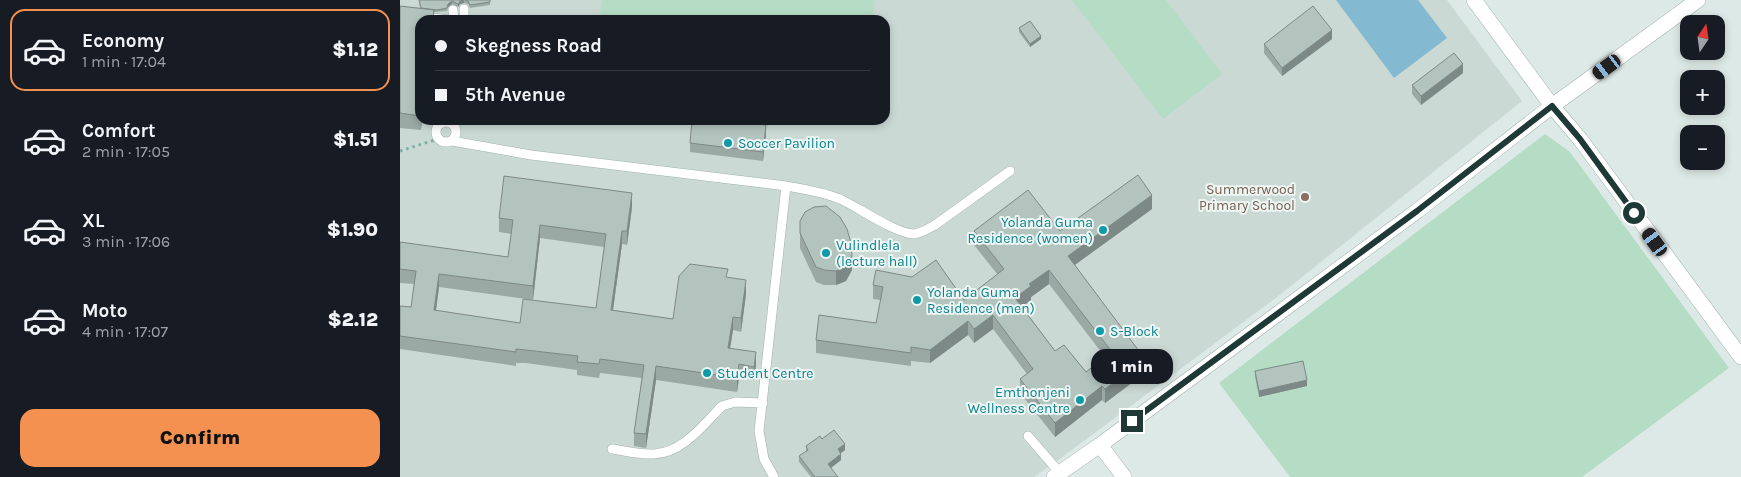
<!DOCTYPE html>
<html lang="en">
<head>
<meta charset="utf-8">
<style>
	body { margin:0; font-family:Karla,sans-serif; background:#20242c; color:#f1f3f6; height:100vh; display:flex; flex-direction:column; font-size:19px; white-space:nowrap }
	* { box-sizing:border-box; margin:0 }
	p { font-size:16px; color:#9ea1a6 }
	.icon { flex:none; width:28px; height:28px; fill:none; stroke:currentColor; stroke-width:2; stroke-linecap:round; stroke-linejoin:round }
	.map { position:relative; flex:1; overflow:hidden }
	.side { display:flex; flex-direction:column; background:#171b24; width:400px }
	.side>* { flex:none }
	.top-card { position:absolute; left:15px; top:15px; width:475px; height:110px; border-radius:15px; box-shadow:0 2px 8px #0003; display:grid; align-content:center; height:110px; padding:0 20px; background:#171b24 }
	.needle { width:32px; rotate:13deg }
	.tools { position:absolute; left:1280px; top:15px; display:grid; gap:10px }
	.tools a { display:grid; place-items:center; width:45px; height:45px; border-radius:10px; background:#171b24; box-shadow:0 2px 8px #0003; font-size:25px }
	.end { position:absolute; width:22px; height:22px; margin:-11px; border:6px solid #1f3936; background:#fff; box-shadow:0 0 0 2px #fff }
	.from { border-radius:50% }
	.bubble { position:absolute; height:35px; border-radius:15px; background:#171b24; box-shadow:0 2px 8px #0003; font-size:16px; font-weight:800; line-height:35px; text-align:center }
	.car { position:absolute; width:15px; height:30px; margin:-15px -8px; border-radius:6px; box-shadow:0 0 4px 1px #0007; background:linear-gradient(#222 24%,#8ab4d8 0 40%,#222 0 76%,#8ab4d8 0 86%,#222 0) }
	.top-card b { display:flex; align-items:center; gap:18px; height:48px; font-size:19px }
	.top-card b+b { border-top:1px solid #363941 }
	.top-card i { width:12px; height:12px; background:#f1f3f6 }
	ul { padding:9px 0 0; list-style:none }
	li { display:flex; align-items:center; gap:15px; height:82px; margin:0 10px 8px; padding:0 10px; border:2px solid transparent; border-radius:15px }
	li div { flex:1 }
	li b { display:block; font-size:19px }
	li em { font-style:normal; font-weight:800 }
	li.selected { border-color:#f49150 }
	li>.icon { width:45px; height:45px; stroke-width:1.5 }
	.action { display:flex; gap:10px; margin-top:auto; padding:10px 20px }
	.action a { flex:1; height:58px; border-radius:15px; background:#f49150; color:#111; font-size:20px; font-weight:800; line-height:58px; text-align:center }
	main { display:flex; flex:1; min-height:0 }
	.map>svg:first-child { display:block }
	.built { fill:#cbd9d5; fill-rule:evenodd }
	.green { fill:#b5dcc5 }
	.water { fill:#83b9d1 }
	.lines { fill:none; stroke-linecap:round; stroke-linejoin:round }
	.lane-casing { stroke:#a0b1ae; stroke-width:10 }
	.street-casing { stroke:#a0b1ae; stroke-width:16 }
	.path { stroke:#7daea6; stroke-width:3; stroke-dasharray:2.5 4; stroke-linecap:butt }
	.lane { stroke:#fff; stroke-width:9 }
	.street { stroke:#fff; stroke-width:15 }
	.wall { fill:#9aa9a4; fill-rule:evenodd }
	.shaded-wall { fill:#7d8986 }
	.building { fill:#b3c4bf; stroke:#7d8986; fill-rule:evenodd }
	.route { stroke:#1f3936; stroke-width:6 }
	.culture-dot { fill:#0f9aa8; stroke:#edf6f3; stroke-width:2 }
	.education-dot { fill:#8d6e63; stroke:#edf6f3; stroke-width:2 }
	.labels { text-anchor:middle; stroke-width:4; stroke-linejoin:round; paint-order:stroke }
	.culture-label { font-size:14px; fill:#0d838f; stroke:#edf6f3; text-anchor:start }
	.education-label { font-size:14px; fill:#785e54; stroke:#edf6f3; text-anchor:end }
</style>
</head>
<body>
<main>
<section class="side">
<ul>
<li class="selected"><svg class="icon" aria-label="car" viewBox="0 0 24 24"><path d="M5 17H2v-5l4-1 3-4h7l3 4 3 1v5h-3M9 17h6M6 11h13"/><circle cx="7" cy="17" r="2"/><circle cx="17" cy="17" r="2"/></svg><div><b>Economy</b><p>1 min · 17:04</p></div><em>$1.12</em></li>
<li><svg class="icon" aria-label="car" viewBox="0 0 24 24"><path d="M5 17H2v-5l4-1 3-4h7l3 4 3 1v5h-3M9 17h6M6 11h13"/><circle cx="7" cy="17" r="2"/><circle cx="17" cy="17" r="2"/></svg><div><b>Comfort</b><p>2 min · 17:05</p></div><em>$1.51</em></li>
<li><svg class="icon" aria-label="car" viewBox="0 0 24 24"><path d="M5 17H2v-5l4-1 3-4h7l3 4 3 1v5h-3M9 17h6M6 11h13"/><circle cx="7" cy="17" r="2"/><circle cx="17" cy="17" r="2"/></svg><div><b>XL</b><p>3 min · 17:06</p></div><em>$1.90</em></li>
<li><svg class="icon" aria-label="car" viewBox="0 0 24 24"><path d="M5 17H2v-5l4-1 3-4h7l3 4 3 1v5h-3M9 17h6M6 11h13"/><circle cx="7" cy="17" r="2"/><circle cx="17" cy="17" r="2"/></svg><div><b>Moto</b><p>4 min · 17:07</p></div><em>$2.12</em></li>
</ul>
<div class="action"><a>Confirm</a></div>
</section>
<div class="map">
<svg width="1341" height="477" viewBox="0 0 1341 477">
	<rect width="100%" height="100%" fill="#dde9e6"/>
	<path class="built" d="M0 0H1047L1122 101 881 294 653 464 634 477H0ZM20 20H485V120H20Z"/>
	<path class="green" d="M202 0H475L472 20H199Z
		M672 0H766L822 74 763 119Z
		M1145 134 1170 152 1329 368 1182 477H890L819 383Z"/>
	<path class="water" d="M936 0H1018L1047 38 994 78Z"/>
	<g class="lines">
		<g class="lane-casing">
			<path id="lane" d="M53 10 54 20
				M24 17 49 20
				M64 20V9
				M36 132a10 10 0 1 1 20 0a10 10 0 1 1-20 0Z
				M52 141 131 155 386 186
				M628 436 660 473
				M212 449C226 451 240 455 254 454 283 453 304 424 322 406L335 402 363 403
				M374 477 364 459 359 431 386 186C404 189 423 192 440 199 458 207 496 234 514 234 522 233 528 229 535 225L610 171"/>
		</g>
		<g class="street-casing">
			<path id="street" d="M1074 0 1152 106 1180 139 1341 357
				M700 445 724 477
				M654 477 700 445 1017 211 1152 106 1298 0"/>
		</g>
		<path class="path" d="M0 151 38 139"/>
		<use href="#lane" class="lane"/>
		<use href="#street" class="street"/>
	</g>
	<path class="wall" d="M19 0H90V5L70 8 68 4 64 3 60 4 58 7 52 4 48 7 47 11 34 12V20H20V120H23L21 130 0 128V6L20 8Z
		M619 28 641 39 630 47 619 32Z
		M932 39 882 76 864 53V44Z
		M1063 73 1021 105 1012 94V85Z
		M366 134 363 161 290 152V143Z
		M232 207 227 245 222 244 213 310 273 319 328 277 346 294 341 332 333 330 330 348 356 365 354 380 339 378 337 392 256 380 246 448 234 446V433L242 378 200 373 199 378 177 375V370L126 363H116V366L0 349V306L11 307 14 284 0 283V242L108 257 111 234 99 232V218ZM140 238 204 247 196 308 120 323 36 311 39 287 133 300Z
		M752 209 674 265 745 373 705 403 702 400 655 437 620 393V379L627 374 593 329 574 343 568 335 530 363 511 361V366L416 353V340L476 323 481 300 473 299V285L564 300 598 275 574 245V231H660ZM649 284 705 357 686 372 655 351 622 307 631 300V297Z
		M400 221 452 270 446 281 436 285H424L416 282 400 248Z
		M855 371 907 386 859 397 855 377Z
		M422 439 445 450 441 453V460L431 468 438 477H411L399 462V456L406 451V446Z"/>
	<path class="shaded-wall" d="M64 0V3L60 4 58 7V4L60 1Z
		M52 1V4L48 7 47 11 48 4Z
		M932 30V39L882 76V68Z
		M641 36V39L630 47V44Z
		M1063 64V73L1021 105V96Z
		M366 125V134L363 161V152Z
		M232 193V207L227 245V231Z
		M752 195V209L668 270V256Z
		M140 225V238L133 300V286Z
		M222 231V244L211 324V310Z
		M452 256V270L446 281 436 285V271Z
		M649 270V284L631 297V300L615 312V298L629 284Z
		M39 274V287L34 324V310Z
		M346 280V294L341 332V318Z
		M593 315V329L574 343V329Z
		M333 317V330L328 361V348Z
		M568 321V335L530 363V350Z
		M356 352V365L354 380V367Z
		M745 359V373L705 403V389Z
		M339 364V378L337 392V378Z
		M256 366V380L246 448V434Z
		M907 380V386L859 397V391Z
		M702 386V400L655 437V423Z
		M445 444V450L438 455V449Z
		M441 454V460L428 470V464Z"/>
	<path class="building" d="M19 0H63L60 1 58 4 52 1 48 4 47 8 37 10 21 8Z
		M65 0H90V2L70 5 68 1Z
		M0 6 34 10 33 20H20V116L0 113Z
		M913 6 932 30 882 68 864 44Z
		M630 21 641 36 630 44 619 28Z
		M1054 53 1063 64 1021 96 1012 85Z
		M292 120H324L366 125 363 152 290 143Z
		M738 175 752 195 668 256 745 359 705 389 702 386 655 423 620 379 633 369 593 315 574 329 568 321 530 350 511 347V353L416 340 419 315 476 323 483 287 473 285 476 270 512 277 536 260 564 300 604 269 574 231 628 190 660 231ZM649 270 712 352 686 372 664 345 655 351 615 298 631 286 629 284Z
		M104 176 232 193 227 231H222L211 310 273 319 279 276 290 264 328 269 326 277 346 280 341 318 333 317 328 348 356 352 354 367 339 364 337 378 256 366 246 434 234 433 244 365 200 359 199 364 177 362 178 356 126 350 116 349V352L0 336V306L11 307 16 271 0 269V242L108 257 113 220 99 218ZM140 225 206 234 196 308 123 299 120 323 34 310 39 274 133 286Z
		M426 206 440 217 447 229 451 243 452 256 446 266 436 271 424 270 416 267 400 233V221L405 212 414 207Z
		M903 361 907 380 859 391 855 371Z
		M434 430 445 444 438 449 441 454 428 464 438 477H415L399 456 408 450 406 446 420 436 422 439Z"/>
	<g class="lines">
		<path class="route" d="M732 421 1017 211 1152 106 1180 139 1234 213"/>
	</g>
	<g class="culture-dot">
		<circle cx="328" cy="143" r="5"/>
		<circle cx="703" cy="230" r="5"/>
		<circle cx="426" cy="253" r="5"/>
		<circle cx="517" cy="300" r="5"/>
		<circle cx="700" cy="331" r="5"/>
		<circle cx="307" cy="373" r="5"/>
		<circle cx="680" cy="400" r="5"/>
	</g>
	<circle class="education-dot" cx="905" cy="197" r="5"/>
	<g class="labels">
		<g class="culture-label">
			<text x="338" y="148">Soccer Pavilion</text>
			<text x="693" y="227" text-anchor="end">Yolanda Guma<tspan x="693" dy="16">Residence (women)</tspan></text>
			<text x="436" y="250">Vulindlela<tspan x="436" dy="16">(lecture hall)</tspan></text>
			<text x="527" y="297">Yolanda Guma<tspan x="527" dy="16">Residence (men)</tspan></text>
			<text x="710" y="336">S-Block</text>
			<text x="317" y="378">Student Centre</text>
			<text x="670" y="397" text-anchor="end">Emthonjeni<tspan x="670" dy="16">Wellness Centre</tspan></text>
		</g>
		<g class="education-label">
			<text x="895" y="194">Summerwood<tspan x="895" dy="16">Primary School</tspan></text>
		</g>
	</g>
</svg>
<div class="tools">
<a><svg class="needle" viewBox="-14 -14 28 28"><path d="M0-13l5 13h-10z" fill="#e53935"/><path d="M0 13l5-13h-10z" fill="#9ea1a6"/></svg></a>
<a>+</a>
<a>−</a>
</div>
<i class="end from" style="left:1234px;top:213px"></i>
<i class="end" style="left:732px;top:421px"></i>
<div class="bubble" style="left:691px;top:349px;width:82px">1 min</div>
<i class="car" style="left:1207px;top:67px;rotate:234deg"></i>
<i class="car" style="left:1255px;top:242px;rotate:324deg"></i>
<div class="top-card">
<b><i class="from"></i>Skegness Road</b>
<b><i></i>5th Avenue</b>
</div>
</div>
</main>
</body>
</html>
